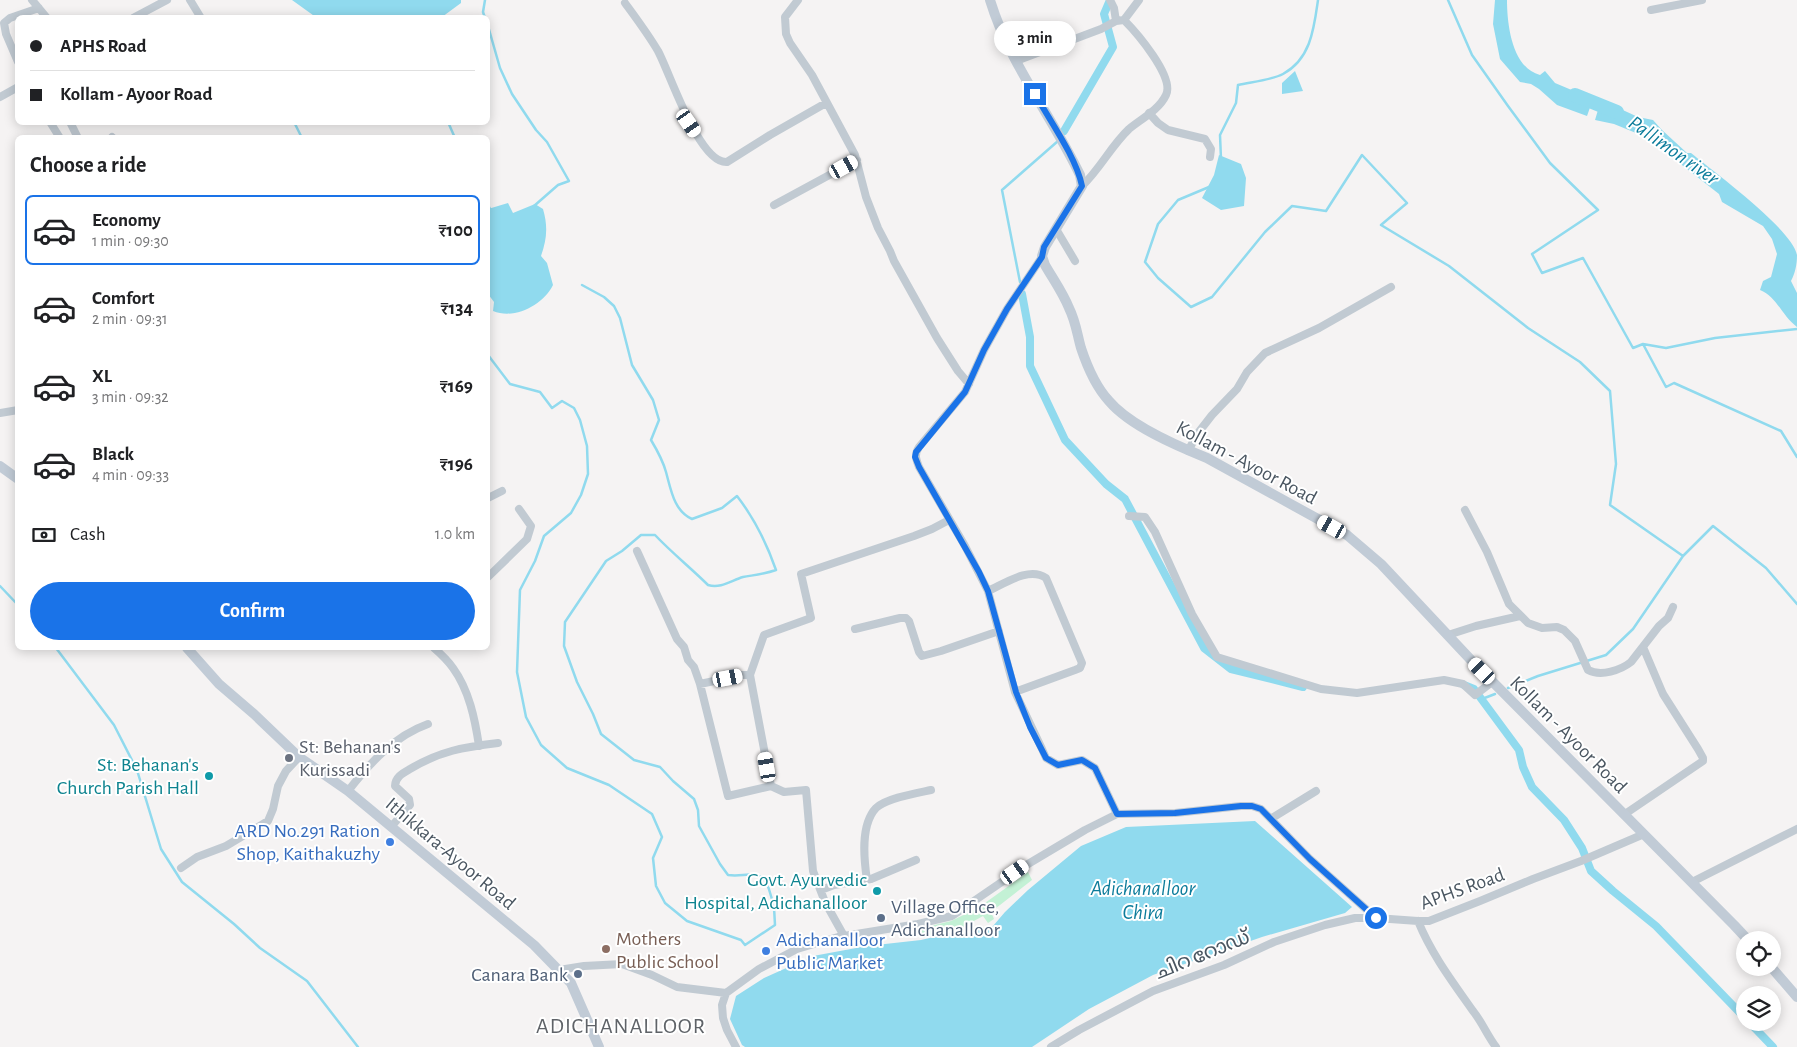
<!DOCTYPE html>
<html lang="en">
<head>
<meta charset="utf-8">
<style>
	body { margin:0; font-family:"Alegreya Sans","Noto Sans Malayalam",sans-serif; background:#f2f2f2; color:#202124; height:100vh; display:flex; flex-direction:column; font-size:19px; white-space:nowrap }
	* { box-sizing:border-box; margin:0 }
	p { font-size:16px; color:#757577 }
	.icon { flex:none; width:28px; height:28px; fill:none; stroke:currentColor; stroke-width:2; stroke-linecap:round; stroke-linejoin:round }
	.map { position:relative; flex:1; overflow:hidden }
	.panel { position:absolute; left:15px; top:135px; width:475px; height:515px; display:flex; flex-direction:column; background:#fff; border-radius:8px; box-shadow:0 2px 12px #0003 }
	.panel>* { flex:none }
	.top-card { position:absolute; left:15px; top:15px; width:475px; height:110px; border-radius:8px; box-shadow:0 2px 12px #0003; display:grid; align-content:center; height:110px; padding:0 15px; background:#fff }
	.tools { position:absolute; left:1736px; top:931px; display:grid; gap:10px }
	.tools a { display:grid; place-items:center; width:45px; height:45px; border-radius:50%; background:#fff; box-shadow:0 2px 12px #0003; font-size:25px }
	.end { position:absolute; width:22px; height:22px; margin:-11px; border:6px solid #1a73e8; background:#fff; box-shadow:0 0 0 2px #fff }
	.from { border-radius:50% }
	.bubble { position:absolute; height:35px; border-radius:18px; background:#fff; box-shadow:0 2px 12px #0003; font-size:16px; font-weight:700; line-height:35px; text-align:center }
	.car { position:absolute; width:15px; height:30px; margin:-15px -8px; border-radius:6px; box-shadow:0 0 4px 1px #0007; background:linear-gradient(#fff 24%,#345 0 40%,#fff 0 76%,#345 0 86%,#fff 0) }
	.top-card b { display:flex; align-items:center; gap:18px; height:48px; font-size:19px }
	.top-card b+b { border-top:1px solid #e0e0e0 }
	.top-card i { width:12px; height:12px; background:#202124 }
	ul { padding:0; list-style:none }
	li { display:flex; align-items:center; gap:15px; height:70px; margin:0 10px 8px; padding:0 5px; border:2px solid transparent; border-radius:8px }
	li div { flex:1 }
	li b { display:block; font-size:19px }
	li em { font-style:normal; font-weight:700 }
	li.active { border-color:#1a73e8 }
	li>.icon { width:45px; height:45px; stroke-width:1.5 }
	h2 { padding:0 15px; font-size:22px; line-height:60px }
	.pay { display:flex; align-items:center; gap:12px; height:55px; padding:0 15px; font-size:19px }
	.pay p { margin-inline-start:auto }
	.button { display:flex; gap:10px; margin-top:auto; padding:10px 15px }
	.button a { flex:1; height:58px; border-radius:30px; background:#1a73e8; color:#fff; font-size:20px; font-weight:700; line-height:58px; text-align:center }
	.map>svg:first-child { display:block }
	.green { fill:#c3f1d5 }
	.water { fill:#90daee }
	.lines { fill:none; stroke-linecap:round; stroke-linejoin:round }
	.stream { stroke:#90daee; stroke-width:2.5 }
	.canal { stroke:#90daee; stroke-width:8 }
	.river { stroke:#90daee; stroke-width:14 }
	.street { stroke:#c1cad2; stroke-width:8 }
	.secondary { stroke:#c1cbd6; stroke-width:10 }
	.route { stroke:#1a73e8; stroke-width:6 }
	.worship-dot { fill:#6b7280; stroke:#fff; stroke-width:2 }
	.culture-dot { fill:#0f9aa8; stroke:#fff; stroke-width:2 }
	.shop-dot { fill:#3f7fe0; stroke:#fff; stroke-width:2 }
	.service-dot { fill:#5c6f8a; stroke:#fff; stroke-width:2 }
	.education-dot { fill:#8d6e63; stroke:#fff; stroke-width:2 }
	.labels { text-anchor:middle; stroke-width:4; stroke-linejoin:round; paint-order:stroke }
	.street-label { font-size:20px; fill:#4a5661; stroke:#fff }
	.worship-label { font-size:20px; fill:#5b616d; stroke:#fff; text-anchor:start }
	.culture-label { font-size:20px; fill:#0d838f; stroke:#fff; text-anchor:end }
	.shop-label { font-size:20px; fill:#366cbe; stroke:#fff; text-anchor:end }
	.service-label { font-size:20px; fill:#4e5e75; stroke:#fff; text-anchor:start }
	.education-label { font-size:20px; fill:#785e54; stroke:#fff; text-anchor:start }
	.water-label { font-size:21px; font-style:italic; fill:#0c7c9b; stroke:#fff }
	.quarter-label { font-size:22px; letter-spacing:1px; fill:#5f6368; stroke:#fff }
</style>
</head>
<body>
<div class="map">
<svg width="1797" height="1047" viewBox="0 0 1797 1047">
	<rect width="100%" height="100%" fill="#f5f3f3"/>
	<path class="green" d="M1028 872 1032 880 991 912 994 919 988 923 983 916 963 927 922 938V928L951 921 978 908Z"/>
	<path class="water" d="M292 0H461V3L442 17 317 18Z
		M1495 0H1507C1507 24 1512 68 1540 75L1545 71 1555 83 1593 99 1587 116 1557 105 1539 89 1531 84 1520 82 1500 59 1493 24Z
		M1295 71 1303 91 1282 94V83Z
		M1601 100 1638 117 1653 120 1662 130 1687 153H1691C1714 172 1792 229 1797 255 1797 265 1795 273 1791 281L1797 293V327C1782 316 1777 297 1760 290L1763 281 1771 277 1777 254 1772 239 1763 226 1722 202 1719 194 1664 151 1636 133 1614 124 1595 120Z
		M1219 155 1241 164 1246 178 1244 206 1221 210 1202 198 1214 175Z
		M508 203 513 213 535 204 543 209C548 226 547 239 541 256L547 263 553 285C543 305 515 320 493 311L494 302 488 294V209Z
		M1255 821 1352 907 1345 913 1262 937 1153 975 1089 1009 1032 1047H745L742 1045 730 1019 736 996 764 978 813 956 867 946 921 940 964 930 993 926 1005 912 1028 890 1081 846 1126 827Z"/>
	<g class="lines">
		<path class="stream" d="M485 0 483 12 485 18
			M1448 0 1472 55 1508 106 1550 163 1598 210 1532 254 1542 273 1583 258 1633 348 1643 344 1666 387 1674 383 1781 431 1797 457
			M488 26 500 68 512 94 536 130 547 142 569 181 558 185 534 206
			M294 122 301 136 304 138
			M448 122 455 138
			M1221 159 1220 135 1236 103 1238 85C1251 82 1272 80 1283 74 1311 59 1314 28 1318 0
			M1209 187 1178 200 1158 224 1145 262 1158 278 1191 307 1212 297 1265 232 1292 206 1326 211 1362 155 1407 203 1381 225 1449 266 1528 328 1580 362 1610 391 1616 464 1610 505 1683 556
			M488 205 491 211
			M1020 282 1002 190 1058 141
			M1643 344 1666 348 1715 338 1797 329
			M488 355 510 384 540 392 552 408 562 401 574 408 580 420 587 446 588 474 581 495 571 513 544 536 535 561 520 590 517 672 526 717 541 745 567 768 609 785 652 814 662 837 653 858 656 886 665 903 687 921 741 940 745 945 775 925C775 908 772 893 764 878 747 871 745 877 728 875L720 864 699 826 698 810 694 799 673 781 660 767 634 760 601 734 593 714 577 682 564 646 565 622 606 561 622 551 641 535H655C672 553 691 568 708 585 721 589 732 580 743 577 754 575 765 574 776 570 767 544 754 518 737 496L722 508 692 519C674 511 671 490 666 472 663 461 657 450 651 440L659 420 653 400 632 365 620 318 614 306 604 297 582 285
			M0 586 18 605
			M56 648 114 725 137 770 161 849 182 882 234 924 260 948 307 981 358 1047
			M1508 688 1538 676 1606 655 1633 629 1683 556 1713 526 1766 568 1797 604
			M1482 699 1495 694"/>
		<path class="canal" d="M1064 131 1113 47 1104 14 1110 0
			M1022 294 1030 337V366L1065 440 1106 484 1125 499 1204 648 1231 669 1303 687
			M1464 685 1474 689 1519 750 1523 767 1532 787 1564 820 1582 848 1591 871 1613 891 1656 926 1745 1018
			M1749 1022 1773 1047"/>
		<path class="river" d="M1575 95 1617 112"/>
		<path class="street" d="M32 0 47 18
			M190 0 201 18
			M798 0 785 17 786 34 790 43 812 75 855 155 866 197 878 228 890 251 894 261 937 338 958 371 969 384
			M1110 0 1114 8 1116 21
			M625 3C636 18 648 34 658 51 670 73 699 164 727 162L770 135 826 103
			M1651 10 1702 0
			M133 18 167 0
			M1124 20 1139 0
			M1016 61 1101 29 1116 21 1124 20C1136 32 1175 77 1166 95 1159 110 1141 119 1129 129 1111 146 1100 169 1082 186
			M18 62 6 34 4 23 10 18 39 8
			M0 97 18 87
			M1149 113 1158 123 1168 130 1205 139 1211 149 1210 157
			M50 122 60 138
			M70 122 78 138
			M112 137 113 138
			M774 205 857 160
			M1056 229 1075 261
			M0 413 18 410
			M1188 451 1198 433 1212 415 1237 389 1247 372 1265 353 1319 328 1391 287
			M488 498 502 491
			M1465 510 1487 552 1509 604 1528 623 1542 628 1557 627 1564 630 1575 641 1588 670C1601 677 1621 670 1631 662L1659 626 1668 618 1673 607
			M1129 516 1145 517 1155 532 1192 614 1217 657 1321 689 1357 693 1444 680 1463 684 1475 695 1492 682
			M637 551 677 639 684 647 688 660 694 667 700 684 742 675H750L771 786 784 792 806 790 813 871 825 902 844 936
			M488 577 527 539 531 526 519 509
			M988 591C1004 584 1029 566 1046 578L1082 663 1080 668 1075 670 1015 692
			M855 629 900 618H906L909 621 919 652 922 656 941 651 999 631
			M1448 635 1476 626 1520 616
			M434 648C441 654 448 661 453 668 469 690 475 719 479 746
			M750 675 764 635 811 618 801 574 914 536 932 529 949 520
			M700 684 728 796 771 786
			M348 791C370 763 394 736 428 724
			M1117 814 1175 813 1241 806H1252L1261 809 1310 859 1376 918 1418 921H1429L1480 901 1533 879 1581 861 1644 834
			M1625 814 1703 761V758L1698 749 1663 694 1643 647
			M1272 818 1316 791
			M391 827 410 805 409 799 395 786C395 777 403 773 410 769 440 751 464 747 498 743
			M181 868 197 857 226 846 268 821 273 809 278 786 286 771 299 757
			M867 880C864 860 860 825 876 808 886 798 917 793 931 790
			M1692 882 1797 829
			M821 890 834 885 871 879 916 860
			M1418 921C1432 955 1452 981 1473 1011 1482 1022 1487 1035 1496 1047
			M559 970 584 966 622 964 652 975 677 987 726 993
			M736 1047 727 1030 723 1018 722 1005 726 993 759 969 797 949 838 937 918 924 952 916 1028 864 1085 830 1117 814 1095 768 1082 760 1058 765 1046 758 1042 749 1015 692 988 591 965 546 919 467C916 459 914 455 919 447L965 392 984 350 1007 309 1042 257
			M1051 1047 1079 1030 1153 991 1224 965 1274 942 1325 925 1355 918H1376"/>
		<path class="secondary" d="M990 0C1009 63 1052 116 1080 175L1082 186 1045 247 1042 256 1045 265C1053 279 1063 293 1069 308 1076 322 1077 334 1081 348 1087 366 1096 387 1109 401 1130 426 1177 446 1207 458L1347 535 1381 564 1471 660 1734 925 1748 940
			M0 466 18 479
			M187 648 219 684 254 714 299 757 348 791 534 945 571 983 599 1047
			M1772 968 1797 997"/>
	</g>
	<g class="lines">
		<path class="route" d="M1035 94C1050 121 1076 157 1082 186L1044 247 1042 257 1007 309 984 350 965 392 916 452 915 457 919 467 979 572 988 591 1016 692 1030 727 1046 758 1058 765 1082 760 1095 768 1117 814 1175 813 1241 806H1252L1261 809 1310 859 1376 918"/>
	</g>
	<circle class="worship-dot" cx="289" cy="758" r="5"/>
	<g class="culture-dot">
		<circle cx="209" cy="776" r="5"/>
		<circle cx="877" cy="891" r="5"/>
	</g>
	<g class="shop-dot">
		<circle cx="390" cy="842" r="5"/>
		<circle cx="766" cy="951" r="5"/>
	</g>
	<g class="service-dot">
		<circle cx="881" cy="918" r="5"/>
		<circle cx="578" cy="974" r="5"/>
	</g>
	<circle class="education-dot" cx="606" cy="949" r="5"/>
	<g class="labels">
		<g class="street-label">
			<text transform="translate(1247 462) rotate(28)" y="7">Kollam - Ayoor Road</text>
			<text transform="translate(1569 734) rotate(45)" y="7">Kollam - Ayoor Road</text>
			<text transform="translate(451 853) rotate(40)" y="7">Ithikkara-Ayoor Road</text>
			<text transform="translate(1462 888) rotate(-20)" y="7">APHS Road</text>
			<text transform="translate(1202 954) rotate(-22)" y="7">ചിറ റോഡ്</text>
		</g>
		<g class="worship-label">
			<text x="299" y="753">St: Behanan's<tspan x="299" dy="23">Kurissadi</tspan></text>
		</g>
		<g class="culture-label">
			<text x="199" y="771">St: Behanan's<tspan x="199" dy="23">Church Parish Hall</tspan></text>
			<text x="867" y="886">Govt. Ayurvedic<tspan x="867" dy="23">Hospital, Adichanalloor</tspan></text>
		</g>
		<g class="shop-label">
			<text x="380" y="837">ARD No.291 Ration<tspan x="380" dy="23">Shop, Kaithakuzhy</tspan></text>
			<text x="776" y="946" text-anchor="start">Adichanalloor<tspan x="776" dy="23">Public Market</tspan></text>
		</g>
		<g class="service-label">
			<text x="891" y="913">Village Office,<tspan x="891" dy="23">Adichanalloor</tspan></text>
			<text x="568" y="981" text-anchor="end">Canara Bank</text>
		</g>
		<g class="education-label">
			<text x="616" y="945">Mothers<tspan x="616" dy="23">Public School</tspan></text>
		</g>
		<g class="water-label">
			<text transform="translate(1674 150) rotate(35)" y="7">Pallimon river</text>
			<text x="1143" y="895">Adichanalloor<tspan x="1143" dy="24">Chira</tspan></text>
		</g>
		<g class="quarter-label">
			<text x="621" y="1033">ADICHANALLOOR</text>
		</g>
	</g>
</svg>
<div class="tools">
<a><svg class="icon" aria-label="locate" viewBox="0 0 24 24"><circle cx="12" cy="12" r="6"/><path d="M12 2v4M12 18v4M2 12h4M18 12h4"/></svg></a>
<a><svg class="icon" aria-label="layers" viewBox="0 0 24 24"><path d="M12 4l9 5-9 5-9-5zM3 14l9 5 9-5"/></svg></a>
</div>
<i class="end from" style="left:1376px;top:918px"></i>
<i class="end" style="left:1035px;top:94px"></i>
<div class="bubble" style="left:994px;top:21px;width:82px">3 min</div>
<i class="car" style="left:689px;top:123px;rotate:145deg"></i>
<i class="car" style="left:844px;top:167px;rotate:61deg"></i>
<i class="car" style="left:1332px;top:527px;rotate:299deg"></i>
<i class="car" style="left:1482px;top:671px;rotate:315deg"></i>
<i class="car" style="left:728px;top:678px;rotate:79deg"></i>
<i class="car" style="left:767px;top:767px;rotate:350deg"></i>
<i class="car" style="left:1015px;top:872px;rotate:55deg"></i>
<div class="top-card">
<b><i class="from"></i>APHS Road</b>
<b><i></i>Kollam - Ayoor Road</b>
</div>
<section class="panel">
<h2>Choose a ride</h2>
<ul>
<li class="active"><svg class="icon" aria-label="car" viewBox="0 0 24 24"><path d="M5 17H2v-5l4-1 3-4h7l3 4 3 1v5h-3M9 17h6M6 11h13"/><circle cx="7" cy="17" r="2"/><circle cx="17" cy="17" r="2"/></svg><div><b>Economy</b><p>1 min · 09:30</p></div><em>₹100</em></li>
<li><svg class="icon" aria-label="car" viewBox="0 0 24 24"><path d="M5 17H2v-5l4-1 3-4h7l3 4 3 1v5h-3M9 17h6M6 11h13"/><circle cx="7" cy="17" r="2"/><circle cx="17" cy="17" r="2"/></svg><div><b>Comfort</b><p>2 min · 09:31</p></div><em>₹134</em></li>
<li><svg class="icon" aria-label="car" viewBox="0 0 24 24"><path d="M5 17H2v-5l4-1 3-4h7l3 4 3 1v5h-3M9 17h6M6 11h13"/><circle cx="7" cy="17" r="2"/><circle cx="17" cy="17" r="2"/></svg><div><b>XL</b><p>3 min · 09:32</p></div><em>₹169</em></li>
<li><svg class="icon" aria-label="car" viewBox="0 0 24 24"><path d="M5 17H2v-5l4-1 3-4h7l3 4 3 1v5h-3M9 17h6M6 11h13"/><circle cx="7" cy="17" r="2"/><circle cx="17" cy="17" r="2"/></svg><div><b>Black</b><p>4 min · 09:33</p></div><em>₹196</em></li>
</ul>
<div class="pay"><svg class="icon" aria-label="cash" viewBox="0 0 24 24"><path d="M3 7h18v10H3z"/><circle cx="12" cy="12" r="2"/></svg>Cash<p>1.0 km</p></div>
<div class="button"><a>Confirm</a></div>
</section>
</div>
</body>
</html>
